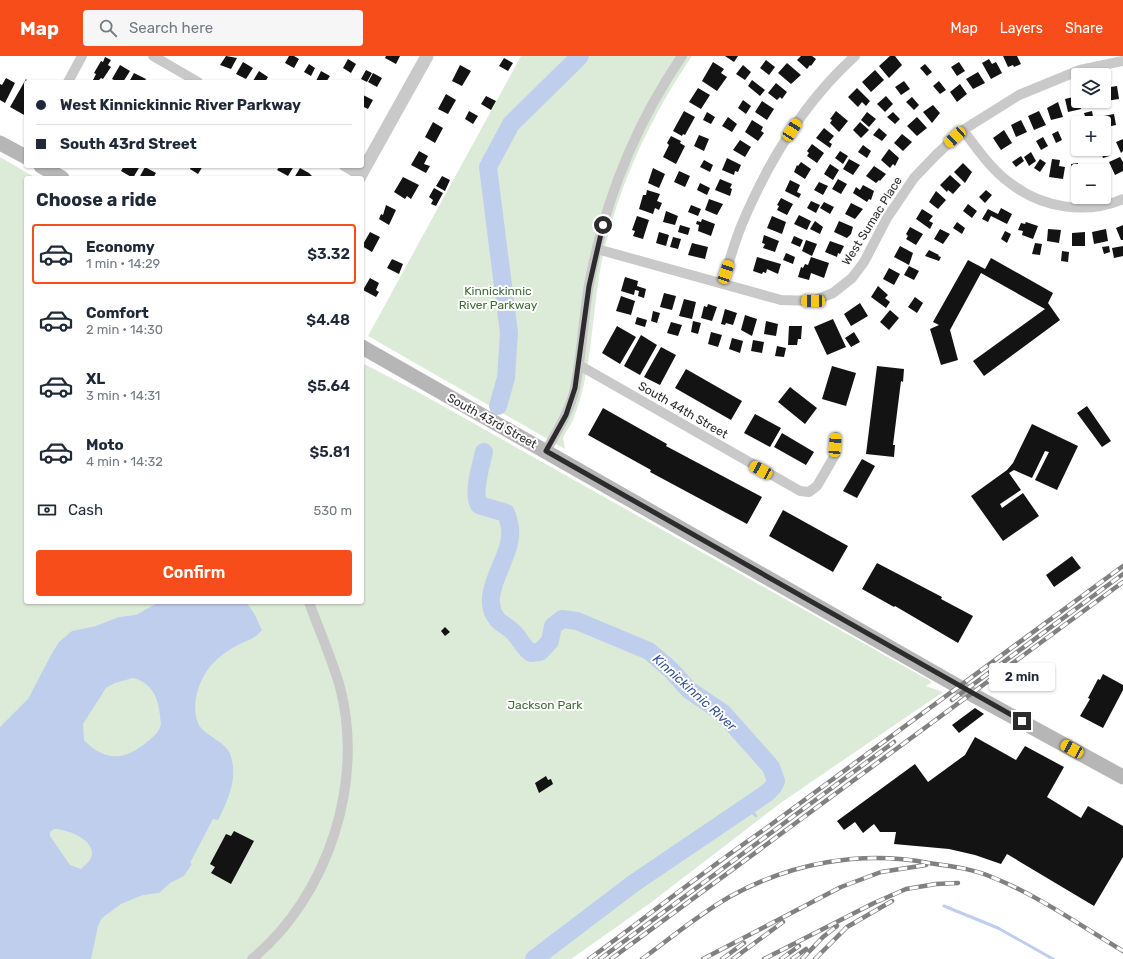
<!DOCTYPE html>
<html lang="en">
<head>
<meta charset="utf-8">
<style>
	body { margin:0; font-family:Rubik,sans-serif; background:#f6f6f7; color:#1f2937; height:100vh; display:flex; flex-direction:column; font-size:15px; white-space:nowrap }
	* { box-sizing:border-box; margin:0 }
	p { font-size:13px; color:#747a83 }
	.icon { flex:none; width:22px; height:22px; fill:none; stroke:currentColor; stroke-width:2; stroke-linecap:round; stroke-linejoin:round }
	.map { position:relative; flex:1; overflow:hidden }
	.drawer { position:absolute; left:24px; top:120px; width:340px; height:428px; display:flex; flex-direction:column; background:#fff; border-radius:4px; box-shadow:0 1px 3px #0004 }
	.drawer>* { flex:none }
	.guide { position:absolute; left:24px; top:24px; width:340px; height:88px; border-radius:4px; box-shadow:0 1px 3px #0004; display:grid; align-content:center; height:88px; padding:0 12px; background:#fff }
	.buttons { position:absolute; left:1071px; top:12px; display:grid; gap:8px }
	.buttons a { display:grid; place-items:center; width:40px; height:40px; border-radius:4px; background:#fff; box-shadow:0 1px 3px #0004; font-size:20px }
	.end { position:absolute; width:18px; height:18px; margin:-9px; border:5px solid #2c2c2c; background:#fff; box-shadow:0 0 0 2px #fff }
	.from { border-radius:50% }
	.bubble { position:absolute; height:28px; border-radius:4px; background:#fff; box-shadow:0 1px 3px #0004; font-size:13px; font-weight:600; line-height:28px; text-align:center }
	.car { position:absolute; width:12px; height:24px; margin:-12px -6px; border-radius:5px; box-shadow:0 0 3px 1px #0007; background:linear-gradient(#f5c518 24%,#345 0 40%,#f5c518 0 76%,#345 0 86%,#f5c518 0) }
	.guide b { display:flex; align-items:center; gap:14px; height:38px; font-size:15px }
	.guide b+b { border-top:1px solid #e0e1e3 }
	.guide i { width:10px; height:10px; background:#1f2937 }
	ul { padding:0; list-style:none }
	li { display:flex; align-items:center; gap:12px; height:60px; margin:0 8px 6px; padding:0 4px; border:2px solid transparent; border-radius:4px }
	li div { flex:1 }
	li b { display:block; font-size:15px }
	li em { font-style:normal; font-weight:600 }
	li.selected { border-color:#f64d1b }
	li>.icon { width:36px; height:36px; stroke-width:1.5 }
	h2 { padding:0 12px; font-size:18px; line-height:48px }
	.pay { display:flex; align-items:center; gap:10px; height:44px; padding:0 12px; font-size:15px }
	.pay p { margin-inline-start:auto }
	.cta { display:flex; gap:8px; margin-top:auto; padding:8px 12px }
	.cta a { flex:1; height:46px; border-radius:4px; background:#f64d1b; color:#fff; font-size:16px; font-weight:600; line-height:46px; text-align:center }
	header { display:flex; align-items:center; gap:24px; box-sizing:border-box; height:56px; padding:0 20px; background:#f64d1b; color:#fff }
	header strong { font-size:19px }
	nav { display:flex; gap:22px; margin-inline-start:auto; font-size:14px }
	.search { width:280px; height:36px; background:#f6f6f7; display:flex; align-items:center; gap:10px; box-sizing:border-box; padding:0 14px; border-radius:4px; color:#747a83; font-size:15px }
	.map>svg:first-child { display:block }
	.green { fill:#dcebd7 }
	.water { fill:#c0ceee; fill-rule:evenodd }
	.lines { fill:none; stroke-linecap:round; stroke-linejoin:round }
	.stream { stroke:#c0ceee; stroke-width:3 }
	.river { stroke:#c0ceee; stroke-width:18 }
	.building { fill:#131313 }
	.minor { stroke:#c9c9c9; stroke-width:10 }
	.tertiary { stroke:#c9c9c9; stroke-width:13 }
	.secondary { stroke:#b6b6b6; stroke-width:15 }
	.rail-casing { stroke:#818181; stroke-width:4.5 }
	.rail { stroke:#fff; stroke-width:3; stroke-dasharray:9; stroke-linecap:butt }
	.route { stroke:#2c2c2c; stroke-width:5 }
	.labels { text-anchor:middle; stroke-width:4; stroke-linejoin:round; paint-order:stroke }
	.street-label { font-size:12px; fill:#2c2c2c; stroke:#fff }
	.park-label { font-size:12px; fill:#3e6b35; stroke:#fff }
	.water-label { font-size:13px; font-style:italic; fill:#335194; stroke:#fff }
</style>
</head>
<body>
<header>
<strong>Map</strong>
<div class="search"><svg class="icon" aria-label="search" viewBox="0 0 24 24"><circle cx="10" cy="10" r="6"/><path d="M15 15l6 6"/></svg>Search here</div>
<nav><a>Map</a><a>Layers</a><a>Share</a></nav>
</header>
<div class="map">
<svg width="1123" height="903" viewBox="0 0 1123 903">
	<rect width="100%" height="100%" fill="#fff"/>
	<path class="green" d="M521 0H692C649 63 616 135 601 209 592 257 592 317 574 361 572 368 566 375 563 382L565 393 368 280Z
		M0 101 36 122H26V546H362V307L420 337 932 626 926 630 943 636 782 746 649 848 571 903H0Z"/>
	<path class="water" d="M159 546H246L254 557 262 574C256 582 250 583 242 587 223 596 208 608 200 628 195 640 192 661 201 672 209 681 225 686 230 698 239 721 228 744 218 764L213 763 190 807 192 808 184 820 170 827 159 837 143 839 121 848 102 862 98 870 91 903H0V671L28 643 51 599 59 586 72 575 96 570 119 561 136 559ZM133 622C152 627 158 641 160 659 160 662 161 666 161 668 160 675 153 681 148 685 125 705 105 706 84 684L83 668 106 632 115 627ZM54 773C67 773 93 783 92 798 91 805 85 809 81 813L70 809 50 780V776Z"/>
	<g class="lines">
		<path class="stream" d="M747 750 756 760
			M944 850 998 872 1053 903"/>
		<path class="river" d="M498 350 506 322 509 277 488 111 511 68 580 0
			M484 396C481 409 472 437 479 449L506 457C509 465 511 473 510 481 509 505 478 539 497 563 502 569 511 572 516 579 521 585 524 592 531 597L540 596 550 585 553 570 562 563 577 565 649 595 671 614 689 634 723 657 771 711 776 725 773 731 767 737 634 827 534 903"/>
	</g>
	<path class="building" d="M226 0 237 2 231 13 220 9Z
		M289 0H294L299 3 294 12 285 7Z
		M386 0H400L396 8 385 2Z
		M725 0H738L734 6Z
		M801 0H812L816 3 811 10 810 9 807 13 797 4Z
		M890 0H895L902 9 889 22 879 10Z
		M1003 0H1017L1021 8 1014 11 1013 9 1008 11Z
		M105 1 111 4 108 9 111 11 103 23 101 22 97 26 93 24 96 18 94 17 101 5 103 6Z
		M504 2 513 7 508 15 499 10Z
		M348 3 356 8 351 17 343 12Z
		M989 3 992 8 996 6 1002 17 991 23 982 7Z
		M766 4 775 11 769 19 760 12Z
		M243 6 253 12 246 23 236 18Z
		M713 6 724 13 721 17 727 21 717 35 702 25Z
		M959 6 965 15 957 20 951 11Z
		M787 7 801 19 791 28 778 17Z
		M309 8 315 12 311 20 304 16Z
		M925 8 932 16 927 20 920 12Z
		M120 9 130 15 123 26H118L112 23Z
		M460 9 471 15 462 30 452 25Z
		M743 9 751 16 745 24 736 18Z
		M366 14 372 17 367 26 361 23Z
		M875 14 884 24 871 36 862 26Z
		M259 15 268 21 265 26 253 25Z
		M321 15 330 20 326 26 316 25Z
		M978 16 985 27 973 33 966 23Z
		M134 17 146 23 144 26H129Z
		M373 17 382 22 377 31 368 26Z
		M6 22 15 27 5 47 0 44V28L2 29Z
		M26 23 28 26H26V60L10 51Z
		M752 24 765 34 760 40 748 30Z
		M904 25 910 33 901 39 895 31Z
		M939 25 946 34 940 38 933 30Z
		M776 27 787 36 782 43 780 41 777 44 768 37Z
		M960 28 967 38 957 46 950 36Z
		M1117 30 1119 43 1106 45 1104 32Z
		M698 32 710 39 701 53 689 46Z
		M857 32 870 45 866 50 862 46 858 51 848 41Z
		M446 38 456 44 448 58 438 53Z
		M363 39 373 44 368 53 362 50Z
		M486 40 496 45 491 54 481 48Z
		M886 40 893 48 885 56 877 48Z
		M1077 40 1081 53 1068 56 1065 43Z
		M912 41 919 49 914 54 906 46Z
		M743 44 751 50 746 58 738 52Z
		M762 45 774 53 767 64 755 56Z
		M1086 45H1099V48L1087 50Z
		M1058 46 1063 61 1051 64 1047 52Z
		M933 49 940 57 932 67 923 56Z
		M469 55 478 60 473 68 465 63Z
		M684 55 695 61 685 79 683 78 682 80 673 75Z
		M836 55 848 65 839 76 830 67 832 64 830 63Z
		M1039 55 1046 69 1034 74 1028 60Z
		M1092 55 1094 66 1087 67 1084 57Z
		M707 56 715 61 711 68 703 64Z
		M867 56 876 63 869 71 861 64Z
		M893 56 900 63 895 68 887 61Z
		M1114 58 1116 69 1107 71 1104 60Z
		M728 61 737 68 732 76 722 70Z
		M917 61 927 72 917 80 907 70Z
		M752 64 763 71 761 75 764 77 758 85 745 76Z
		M1021 64 1027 76 1016 81 1011 69Z
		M433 66 443 72 435 87 425 81Z
		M860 66 869 74 861 82 853 74Z
		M824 72 834 80 829 86 832 88 830 92 816 82Z
		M879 72 887 79 882 85 873 79Z
		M1004 74 1012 87 1001 94 993 82Z
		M1058 75 1062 84 1056 87 1052 78Z
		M902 78 912 86 903 95 894 87Z
		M699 79 709 83 704 95 694 90Z
		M671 80 681 85 680 87 685 90 676 108 663 101 669 89 667 87Z
		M1043 81 1048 90 1041 94 1036 85Z
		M1123 83V95L1121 97 1116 86Z
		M740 84 751 91 745 101 733 94Z
		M812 88 824 97 817 107 807 100 809 97 807 95Z
		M863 89 871 95 867 102 858 96Z
		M1106 91 1109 100 1103 102 1100 93Z
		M889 93 899 102 895 110 893 108 890 112 881 104Z
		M419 95 428 100 424 108 430 110 426 117 411 109Z
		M840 95 848 100 843 108 835 102Z
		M1031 96 1036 105 1029 110 1024 101Z
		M1021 100 1024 105 1016 111 1012 106Z
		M1120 101 1123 106V115L1115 119 1109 106Z
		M727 102 741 109 738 116 735 115 734 119 722 114Z
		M849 103 860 109 853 119 843 113Z
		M1040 103 1046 107 1040 116 1034 112Z
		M1052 103 1060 104 1059 110 1065 111 1063 123 1049 121Z
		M704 104 713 109 710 116 700 111Z
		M801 106 811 113 805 123 794 116 797 109 798 110Z
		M963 107 972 116 965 127 954 116Z
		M1078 107V113L1085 112V115H1078V125L1072 126 1071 108Z
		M830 108 839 114 833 124 824 118Z
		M1104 109 1108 120 1104 122V115H1091L1090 113Z
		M124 110H140L133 122 121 115Z
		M191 110H203L198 118 190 113Z
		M280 110H294L288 120 277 114Z
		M874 110 886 118 880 125 879 124 876 127 866 120Z
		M145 111 156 117 153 122H139Z
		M300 112 309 117 314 122H294Z
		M653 112 665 118 659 132 648 127Z
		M679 115 690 120 685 131 674 126Z
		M950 119 961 129 953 138 948 134 947 136 940 129Z
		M442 120 450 124 445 135 436 130Z
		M403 121 419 129 411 143 407 140 405 143 394 136Z
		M720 123 732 128 730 132 732 133 730 140 715 134Z
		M838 123 847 128 841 138 832 133Z
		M790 124 800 129 797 136 801 138 799 142 785 135Z
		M819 126 828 130 823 139 814 134Z
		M700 127 710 132 707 139 697 134Z
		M863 129 874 135 871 144 869 143 867 146 853 137 856 131 860 134Z
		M434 132 443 137 436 150 431 148 433 144 429 141Z
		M647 134 660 138 657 145 662 147 659 154 655 152 653 158 639 153 643 139H646Z
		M986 134 992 139 985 147 979 141Z
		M936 135 946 144 938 153 929 146Z
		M781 142 793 148 787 159 777 154 779 150 777 149Z
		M709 143 723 148 717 159 705 154Z
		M811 145 820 149 816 157 807 152Z
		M824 146 834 151 830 158 820 152Z
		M851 147 863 153 855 163 845 158Z
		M968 148 977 155 972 162 963 155Z
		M386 149 396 154 389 169 379 163 381 158 383 159Z
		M691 149 701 153 698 160 688 156Z
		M1001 152 1012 158 1007 168 991 160 988 166 982 163 988 153 998 158Z
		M922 153 933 160 929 165 933 167 930 173 916 163Z
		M666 155 678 160 675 169 663 166Z
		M799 159 811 165 807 174 794 168Z
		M637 160 649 164 643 183 633 180 635 175 632 174Z
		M772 160 786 166 782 178 767 172Z
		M702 163 715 168 711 180 698 175 699 169 696 168 697 165 701 166Z
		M815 165 823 171 820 178 810 173Z
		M839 165 853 171 851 178 847 182 834 176Z
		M957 166 965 172 962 178 953 172Z
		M1026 166 1038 170 1033 183 1022 179 1023 175 1018 174 1021 167 1025 168Z
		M680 169 690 172 688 179 678 176Z
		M1123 169V184H1121L1116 172Z
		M910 171 923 178 916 189 906 183 908 180 906 178Z
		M940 173 950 178 943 188 934 183Z
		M1048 173 1061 174 1059 187 1047 185Z
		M1106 173 1108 185 1094 188 1092 176Z
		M1005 175 1011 178 1007 187 1001 183Z
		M370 176 380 181 372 196 362 190Z
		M659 176 669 179 666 190 656 187Z
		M1085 176V190H1072V177Z
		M764 179 779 185 775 196 763 192 765 188 762 187Z
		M794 180 803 184 800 191 791 187Z
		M673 181 681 183 678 193 670 191Z
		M806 184 817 188 812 200 802 195Z
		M830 185 844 190 840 198 838 197 837 201 825 196Z
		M692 187 708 191 705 203 688 199Z
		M1035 187 1042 188 1040 199 1032 198Z
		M900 190 913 197 909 209 894 201Z
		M1109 190 1110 196 1104 198 1102 191Z
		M1123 190V200L1114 202 1112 192Z
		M929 194 939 199 938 200 941 201 939 205 925 200Z
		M1062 195 1069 196 1068 206 1061 205Z
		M786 197 795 201 793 208 783 204Z
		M757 201 781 208 778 218 767 213 766 217 763 216 762 218 753 215Z
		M811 201 829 207 824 222 811 217 809 224 798 221 801 211 803 212 805 208 808 209Z
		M991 202 1053 237 1048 247 1060 264 984 320 973 305 1045 253 981 217 950 274 958 304 941 309 930 273 939 269 933 266 968 204 985 213Z
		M392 203 403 208 399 218 387 212Z
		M909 210 919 215 914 224 904 219Z
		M889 212 900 218 894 229 883 223Z
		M625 221 638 225 637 230 646 233 644 242 638 240 639 235 635 234 634 239 621 235Z
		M370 222 379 227 376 234 379 236 376 241 363 234Z
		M878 230 888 239 885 242 890 246 886 252 871 241Z
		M664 237 676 240 672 254 660 251Z
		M621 240 635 245 631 259 616 255Z
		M915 241 923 247 917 257 908 251Z
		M684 243 696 246 692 263 679 260Z
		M860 247 868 260 851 270 844 258Z
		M708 248 717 251 712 265 701 262 704 250 707 251Z
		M725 253 737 257 733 269 726 267 725 269 721 268Z
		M890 254 899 262 889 274 880 266Z
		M653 255 660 257 657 267 651 265Z
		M745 259 757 263 752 280 741 274Z
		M637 261 647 264 645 271 635 268Z
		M833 263 846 291 827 299 814 271Z
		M693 265 701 267 698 278 691 276Z
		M766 265 778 268 776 280 764 278Z
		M671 266 682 269 678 280 667 277Z
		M617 270 636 281 620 308 602 297Z
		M789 270H802L801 283H798L797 289H788Z
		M711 276 722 279 718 291 708 288Z
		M854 276 860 286 851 291 845 282Z
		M641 279 657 289 640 319 624 310Z
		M732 282 743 285 740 297 729 293Z
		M753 284 764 286 762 297 751 295Z
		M777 290 786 292 784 301 775 300Z
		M661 291 676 299 660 329 644 321Z
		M832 310 856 317 846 350 822 343Z
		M877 310 904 313 903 326 901 325 893 389H895L894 401 866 398Z
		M686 313 742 345 731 364 675 332Z
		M790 331 817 352 805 368 778 346Z
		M1087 350 1111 385 1102 391 1077 357Z
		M603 352 667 388 666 390 762 441 747 468 650 416 651 414 588 379Z
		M755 358 781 372 770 391 744 377Z
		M1032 368 1078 390 1057 434 1035 424 1049 396 1045 395 1032 422 1014 414 1009 417 1021 434 1000 448 1002 452 1023 437 1039 460 1003 485 971 440 1007 414 1013 407Z
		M782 377 814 396 806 409 774 391Z
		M862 403 875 410 857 442 843 435Z
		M783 454 848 490 833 516 769 480Z
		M1072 500 1081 512 1054 531 1046 519Z
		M877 507 942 541 941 543 973 560 958 587 895 550 894 551 862 533Z
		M445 571 450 576 445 580 441 575Z
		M1103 618 1123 629V634L1103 672 1080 660 1090 643 1088 642 1098 623 1100 624Z
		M975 652 984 658 959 677 952 669Z
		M975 681 1016 704 1025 690 1064 711 1047 741 1081 762 1088 750 1123 770V801L1094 850 1007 798 1001 808 975 799 949 793 894 788 896 776H880L874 768 863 777 855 766 844 774 837 765 915 708 928 726 965 699Z
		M546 720 548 724 551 723 553 728 539 737 535 727Z
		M234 775 254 785 231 828 211 817 215 811 210 808 226 778 231 780Z"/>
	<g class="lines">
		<path class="minor" d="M153 0 198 26
			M68 26 82 0
			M963 74C977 93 992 114 1010 127 1042 152 1086 159 1123 143
			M344 110 361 120
			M597 193 781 244 813 245 833 237 852 222 864 206 887 162 914 122 936 99 963 74 1019 39 1080 14 1123 5
			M723 226C729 207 734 187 742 168 768 106 804 46 855 0
			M579 309 800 435 809 436 817 430 835 399 836 381
			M546 395C557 375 570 355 575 332 582 298 583 263 589 229 604 147 635 69 682 0
			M252 903C328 840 365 727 340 631 332 603 319 574 309 546"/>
		<path class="tertiary" d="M359 122 427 0"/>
		<path class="secondary" d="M0 87 26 101
			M41 110 62 122
			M362 291 975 640 1123 721"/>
		<g class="rail-casing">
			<path id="rail" d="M952 644 1123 518
				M589 903C648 860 705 814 765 773L1123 510
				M600 903 894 686
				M611 903 1123 526
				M642 903C671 882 699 858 731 840 791 807 861 794 929 807 951 810 974 813 994 822 1039 840 1081 870 1123 895
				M703 903 841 831 881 816 926 809
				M722 903 744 887
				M733 903 783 866
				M764 903 874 847 906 833 936 828 958 827
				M781 903 799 890
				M792 903 806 893
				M802 903 823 881 837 870
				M815 903 847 871 892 845"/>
		</g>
		<use href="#rail" class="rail"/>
	</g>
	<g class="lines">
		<path class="route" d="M603 169 589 230 575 332 566 359 546 395 1022 665"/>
	</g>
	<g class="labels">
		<g class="street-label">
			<text transform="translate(872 165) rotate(-58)" y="4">West Sumac Place</text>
			<text transform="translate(683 354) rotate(30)" y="4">South 44th Street</text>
			<text transform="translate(492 365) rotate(29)" y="4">South 43rd Street</text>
		</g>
		<g class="park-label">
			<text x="498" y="239">Kinnickinnic<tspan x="498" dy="14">River Parkway</tspan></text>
			<text x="545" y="653">Jackson Park</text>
		</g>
		<g class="water-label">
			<text transform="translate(695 636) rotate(42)" y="5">Kinnickinnic River</text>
		</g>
	</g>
</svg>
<div class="buttons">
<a><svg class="icon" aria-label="layers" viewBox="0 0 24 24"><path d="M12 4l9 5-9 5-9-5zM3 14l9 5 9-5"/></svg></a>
<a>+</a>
<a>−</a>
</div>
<i class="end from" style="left:603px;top:169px"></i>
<i class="end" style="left:1022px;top:665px"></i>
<div class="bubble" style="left:989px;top:607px;width:66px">2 min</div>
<i class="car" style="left:792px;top:74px;rotate:33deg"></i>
<i class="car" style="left:955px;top:81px;rotate:227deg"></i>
<i class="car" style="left:726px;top:216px;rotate:18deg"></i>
<i class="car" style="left:813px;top:245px;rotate:271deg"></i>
<i class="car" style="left:835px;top:389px;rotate:4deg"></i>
<i class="car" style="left:761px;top:414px;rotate:299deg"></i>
<i class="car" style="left:1072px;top:693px;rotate:299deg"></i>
<div class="guide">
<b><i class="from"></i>West Kinnickinnic River Parkway</b>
<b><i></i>South 43rd Street</b>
</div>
<section class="drawer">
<h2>Choose a ride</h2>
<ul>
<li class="selected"><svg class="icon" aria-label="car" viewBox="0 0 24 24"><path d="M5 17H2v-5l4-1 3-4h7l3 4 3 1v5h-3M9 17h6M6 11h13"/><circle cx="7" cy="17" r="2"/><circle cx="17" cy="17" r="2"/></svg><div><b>Economy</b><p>1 min · 14:29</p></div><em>$3.32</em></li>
<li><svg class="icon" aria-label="car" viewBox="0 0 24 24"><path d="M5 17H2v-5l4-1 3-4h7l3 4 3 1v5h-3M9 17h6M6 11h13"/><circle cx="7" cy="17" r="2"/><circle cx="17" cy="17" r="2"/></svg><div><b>Comfort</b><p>2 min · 14:30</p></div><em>$4.48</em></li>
<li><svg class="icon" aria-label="car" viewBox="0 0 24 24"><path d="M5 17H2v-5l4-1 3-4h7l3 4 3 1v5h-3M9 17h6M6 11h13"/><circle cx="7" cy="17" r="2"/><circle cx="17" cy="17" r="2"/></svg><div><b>XL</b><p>3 min · 14:31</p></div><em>$5.64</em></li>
<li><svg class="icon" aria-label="car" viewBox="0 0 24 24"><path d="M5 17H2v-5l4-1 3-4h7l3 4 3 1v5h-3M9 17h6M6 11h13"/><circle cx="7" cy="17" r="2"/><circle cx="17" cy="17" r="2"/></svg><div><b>Moto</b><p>4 min · 14:32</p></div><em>$5.81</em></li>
</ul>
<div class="pay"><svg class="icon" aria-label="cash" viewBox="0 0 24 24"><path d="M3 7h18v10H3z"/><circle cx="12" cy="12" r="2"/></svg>Cash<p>530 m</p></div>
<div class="cta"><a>Confirm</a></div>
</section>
</div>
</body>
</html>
